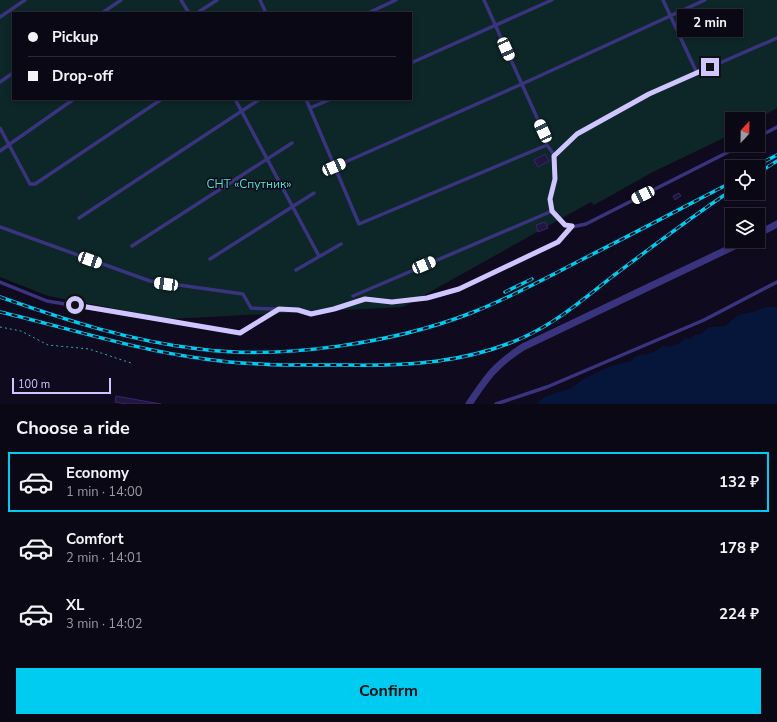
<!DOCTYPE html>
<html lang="en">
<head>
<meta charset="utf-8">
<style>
	body { margin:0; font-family:"Nunito Sans",sans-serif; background:#14111f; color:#f1f3f6; height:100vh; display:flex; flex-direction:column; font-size:15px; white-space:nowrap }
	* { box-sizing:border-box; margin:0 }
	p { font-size:13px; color:#9a9aa1 }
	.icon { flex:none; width:22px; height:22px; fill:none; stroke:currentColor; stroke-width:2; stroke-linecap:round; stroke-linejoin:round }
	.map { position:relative; height:404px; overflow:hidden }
	.drawer { display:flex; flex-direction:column; background:#0b0816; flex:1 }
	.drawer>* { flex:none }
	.banner { position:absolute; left:12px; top:12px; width:400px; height:88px; border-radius:0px; box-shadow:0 2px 6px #0003,0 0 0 1px #2b2935; display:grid; align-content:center; height:88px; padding:0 16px; background:#0b0816 }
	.needle { width:26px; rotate:22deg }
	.buttons { position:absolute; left:725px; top:112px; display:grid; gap:8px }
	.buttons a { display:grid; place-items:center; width:40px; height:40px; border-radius:0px; background:#0b0816; box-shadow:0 2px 6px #0003,0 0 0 1px #2b2935; font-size:20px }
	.scale { position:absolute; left:12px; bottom:10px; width:99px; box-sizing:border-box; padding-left:4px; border:2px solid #d0c6ff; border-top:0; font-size:11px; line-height:14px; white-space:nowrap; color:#d0c6ff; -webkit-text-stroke:3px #0f0a1d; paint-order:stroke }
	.end { position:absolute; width:18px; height:18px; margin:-9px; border:5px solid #d0c6ff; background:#111; box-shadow:0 0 0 2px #111 }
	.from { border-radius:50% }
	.bubble { position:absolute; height:28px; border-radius:0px; background:#0b0816; box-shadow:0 2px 6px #0003,0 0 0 1px #2b2935; font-size:13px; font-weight:700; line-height:28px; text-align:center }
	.car { position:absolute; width:12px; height:24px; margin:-12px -6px; border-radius:5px; box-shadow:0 0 3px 1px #0007; background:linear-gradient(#fff 24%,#345 0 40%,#fff 0 76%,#345 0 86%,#fff 0) }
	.banner b { display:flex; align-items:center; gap:14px; height:38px; font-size:15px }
	.banner b+b { border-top:1px solid #2b2935 }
	.banner i { width:10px; height:10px; background:#f1f3f6 }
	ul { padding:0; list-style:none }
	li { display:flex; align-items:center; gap:12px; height:60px; margin:0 8px 6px; padding:0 8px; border:2px solid transparent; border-radius:0px }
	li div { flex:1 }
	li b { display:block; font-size:15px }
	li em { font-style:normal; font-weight:700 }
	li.selected { border-color:#00cbf1 }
	li>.icon { width:36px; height:36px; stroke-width:1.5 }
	h2 { padding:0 16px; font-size:18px; line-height:48px }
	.cta { display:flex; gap:8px; margin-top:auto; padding:8px 16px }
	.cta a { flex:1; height:46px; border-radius:0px; background:#00cbf1; color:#111; font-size:16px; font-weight:700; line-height:46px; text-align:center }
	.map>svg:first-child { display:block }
	.green { fill:#0d2627; fill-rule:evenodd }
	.water { fill:#06163a }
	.building { fill:#20163e; stroke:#38276c }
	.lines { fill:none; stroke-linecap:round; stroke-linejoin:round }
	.path { stroke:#27b2b2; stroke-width:1; stroke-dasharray:2 3; stroke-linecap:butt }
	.service { stroke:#3a337e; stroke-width:3.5 }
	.minor { stroke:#3a337e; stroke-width:7 }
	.rail-casing { stroke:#00cbf1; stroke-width:3.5 }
	.rail { stroke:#0f0a1d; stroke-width:2; stroke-dasharray:6; stroke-linecap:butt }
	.route { stroke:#d0c6ff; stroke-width:5 }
	.labels { text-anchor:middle; stroke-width:3; stroke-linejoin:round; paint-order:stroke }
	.park-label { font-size:12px; fill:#4ee3c7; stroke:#0f0a1d }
</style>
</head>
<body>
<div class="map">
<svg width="777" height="404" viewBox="0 0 777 404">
	<rect width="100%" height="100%" fill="#0f0a1d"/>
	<path class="green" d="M0 0H777V108L758 119H732V134L653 172 594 205 591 202 403 307 169 319 48 296 0 277ZM13 13H411V99H13Z"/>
	<path class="water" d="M765 307H777V404H539L538 402C547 393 558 393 569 389 574 387 579 382 584 379 594 373 620 361 631 362 636 352 641 356 651 353 655 352 659 348 663 346 669 348 682 344 685 338L689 339 695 335 701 334 709 327 725 326 738 315 753 312Z"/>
	<path class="building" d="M545 154 549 161 538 167 534 160Z
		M679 193 681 196 675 200 673 196Z
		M545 222 548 228 538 232 536 225Z
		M116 396 161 404H126L115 402Z"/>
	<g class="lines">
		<path class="path" d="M0 327 21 331 48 345 89 349 131 363"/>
		<path class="service" d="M181 0 189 13
			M260 0 266 13
			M484 0 543 131 547 145 555 156V179L550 199 552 211 565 225 572 227
			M663 0 697 73
			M102 13 121 0
			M197 13 217 0
			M368 13 396 0
			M0 17 25 0
			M411 63 552 0
			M0 82 13 73
			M235 99 319 256
			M306 99 359 224 547 145
			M310 108 331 99
			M0 128 30 184H35L162 99
			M758 137 777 127
			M0 151 74 99
			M555 156 577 134 649 94 777 38
			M334 167 522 84 705 0
			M79 218 260 99
			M0 227 150 281 243 294 251 308 298 310 311 313 334 309 365 299 392 302 427 298 459 289 558 242 572 227 586 224 742 145
			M132 246 292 143
			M210 259 314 193
			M296 270 341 244
			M0 282 47 301 240 333 278 309
			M353 296 552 211
			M496 404 547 387 704 320 777 282"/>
		<path class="minor" d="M758 234 777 224
			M469 404C487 377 495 365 523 347L745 241"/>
		<g class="rail-casing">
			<path id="rail" d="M754 167 777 155
				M758 173 777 161
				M505 292 532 279
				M0 297C65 320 130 341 199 349 281 360 394 343 471 313 510 298 546 278 583 259 633 234 682 208 732 182
				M0 312C68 328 135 350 205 359 252 366 300 365 347 365 407 366 466 363 522 338 556 323 584 299 613 276 652 247 691 217 732 190"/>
		</g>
		<use href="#rail" class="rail"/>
	</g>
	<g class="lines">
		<path class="route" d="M75 305 240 333 279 309 298 310 311 314 334 309 365 299 392 302 427 298 459 289 558 242 572 226 565 225 552 211 550 199 555 179 554 156 577 134 649 94 710 67"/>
	</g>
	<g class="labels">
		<g class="park-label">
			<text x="249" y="188">СНТ «Спутник»</text>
		</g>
	</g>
</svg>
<div class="buttons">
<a><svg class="needle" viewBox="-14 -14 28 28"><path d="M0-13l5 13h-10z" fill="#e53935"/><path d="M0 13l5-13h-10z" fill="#9a9aa1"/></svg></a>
<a><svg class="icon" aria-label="locate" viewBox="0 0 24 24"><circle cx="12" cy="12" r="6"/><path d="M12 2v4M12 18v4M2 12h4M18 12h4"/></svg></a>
<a><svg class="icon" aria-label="layers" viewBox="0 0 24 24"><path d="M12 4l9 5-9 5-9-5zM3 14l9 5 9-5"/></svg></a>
</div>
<div class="scale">100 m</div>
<i class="end from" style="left:75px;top:305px"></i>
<i class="end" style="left:710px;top:67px"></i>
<div class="bubble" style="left:677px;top:9px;width:66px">2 min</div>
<i class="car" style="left:506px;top:49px;rotate:156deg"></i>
<i class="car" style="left:543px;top:131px;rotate:335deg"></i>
<i class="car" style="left:334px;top:167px;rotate:66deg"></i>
<i class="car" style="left:643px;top:195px;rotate:243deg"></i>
<i class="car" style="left:90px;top:260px;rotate:110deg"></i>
<i class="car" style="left:424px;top:265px;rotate:67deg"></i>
<i class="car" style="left:166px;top:284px;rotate:278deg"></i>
<div class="banner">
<b><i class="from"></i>Pickup</b>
<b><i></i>Drop-off</b>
</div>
</div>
<section class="drawer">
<h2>Choose a ride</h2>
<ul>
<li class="selected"><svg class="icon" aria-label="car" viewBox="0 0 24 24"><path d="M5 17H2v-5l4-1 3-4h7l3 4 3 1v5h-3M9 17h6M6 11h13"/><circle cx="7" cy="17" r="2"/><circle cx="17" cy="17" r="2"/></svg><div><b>Economy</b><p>1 min · 14:00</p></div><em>132 ₽</em></li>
<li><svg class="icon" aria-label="car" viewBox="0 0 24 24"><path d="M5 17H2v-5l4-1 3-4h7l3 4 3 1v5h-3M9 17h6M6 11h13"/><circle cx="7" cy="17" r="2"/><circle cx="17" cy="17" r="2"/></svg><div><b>Comfort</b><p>2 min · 14:01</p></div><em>178 ₽</em></li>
<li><svg class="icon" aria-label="car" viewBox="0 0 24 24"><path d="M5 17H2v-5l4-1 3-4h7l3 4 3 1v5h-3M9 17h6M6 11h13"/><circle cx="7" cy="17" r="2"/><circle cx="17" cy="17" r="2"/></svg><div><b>XL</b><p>3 min · 14:02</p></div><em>224 ₽</em></li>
</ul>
<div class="cta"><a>Confirm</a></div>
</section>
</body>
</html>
